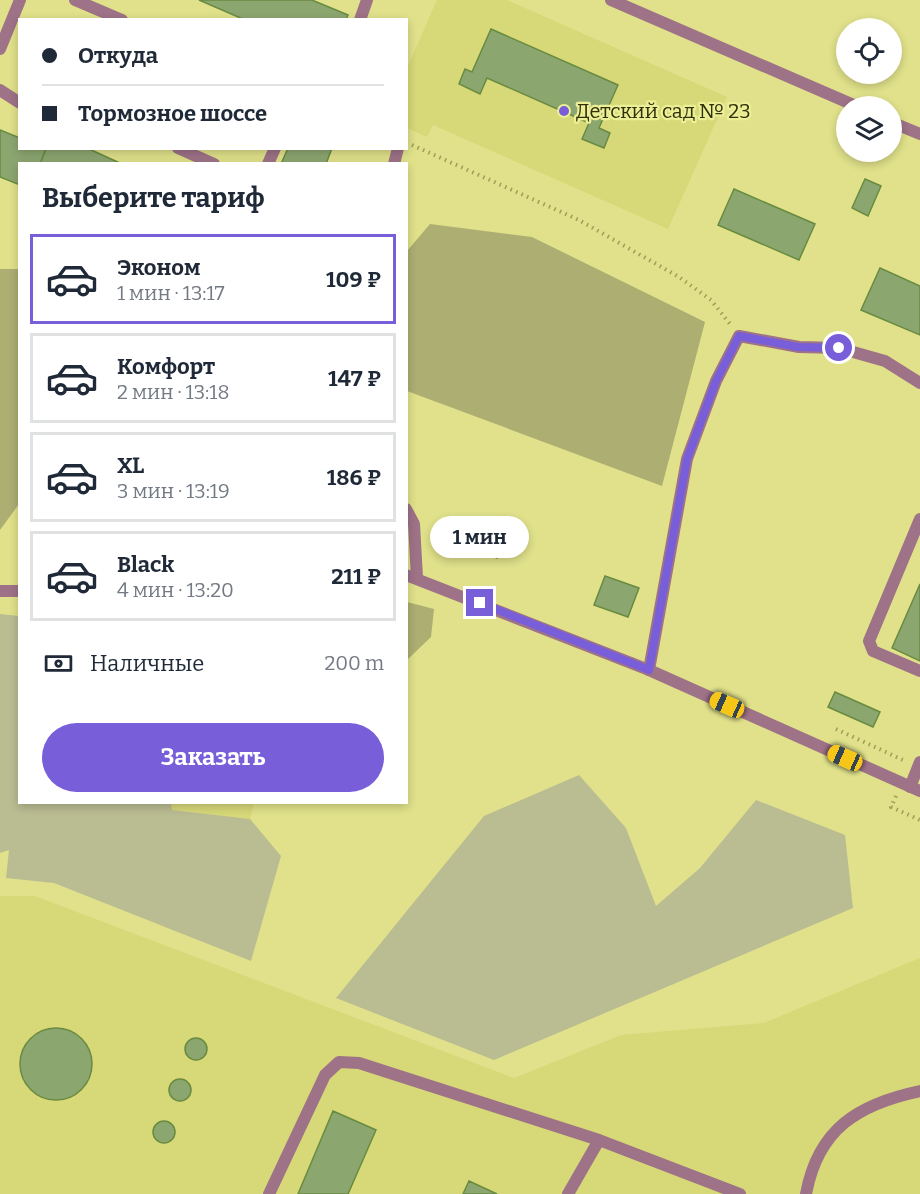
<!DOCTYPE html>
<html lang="ru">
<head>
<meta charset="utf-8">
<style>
	body { margin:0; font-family:Bitter,serif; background:#f6f6f7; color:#1f2937; height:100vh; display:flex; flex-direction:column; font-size:22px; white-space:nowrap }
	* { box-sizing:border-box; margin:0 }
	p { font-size:20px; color:#747a83 }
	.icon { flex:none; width:33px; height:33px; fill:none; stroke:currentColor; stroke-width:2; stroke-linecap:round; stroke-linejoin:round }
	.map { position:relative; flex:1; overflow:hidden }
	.drawer { position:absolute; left:18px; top:162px; width:390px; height:642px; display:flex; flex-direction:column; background:#fff; border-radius:0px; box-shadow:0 3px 9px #0003 }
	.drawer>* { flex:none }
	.guide { position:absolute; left:18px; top:18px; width:390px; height:132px; border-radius:0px; box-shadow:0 3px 9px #0003; display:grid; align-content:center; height:132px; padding:0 24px; background:#fff }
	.tools { position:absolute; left:836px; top:18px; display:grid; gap:12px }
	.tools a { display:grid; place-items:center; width:66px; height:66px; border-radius:50%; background:#fff; box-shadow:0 3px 9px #0003; font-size:30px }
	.end { position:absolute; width:27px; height:27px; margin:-14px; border:8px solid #785ed8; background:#fff; box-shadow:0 0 0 3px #fff }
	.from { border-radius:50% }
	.bubble { position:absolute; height:42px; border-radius:21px; background:#fff; box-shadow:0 3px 9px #0003; font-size:20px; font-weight:700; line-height:42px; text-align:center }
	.car { position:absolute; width:18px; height:36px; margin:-18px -9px; border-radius:8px; box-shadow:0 0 4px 2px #0007; background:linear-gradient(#f5c518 24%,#345 0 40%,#f5c518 0 76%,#345 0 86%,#f5c518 0) }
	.guide b { display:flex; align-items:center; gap:21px; height:57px; font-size:22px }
	.guide b+b { border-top:2px solid #e0e1e3 }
	.guide i { width:15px; height:15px; background:#1f2937 }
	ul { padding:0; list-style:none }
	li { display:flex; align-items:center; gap:18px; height:90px; margin:0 12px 9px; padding:0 12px; border:3px solid #e0e1e3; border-radius:0px }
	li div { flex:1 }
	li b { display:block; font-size:22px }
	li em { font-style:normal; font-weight:700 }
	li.selected { border-color:#785ed8 }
	li>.icon { width:54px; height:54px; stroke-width:1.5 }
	h2 { padding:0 24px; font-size:27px; line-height:72px }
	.pay { display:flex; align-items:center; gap:15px; height:66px; padding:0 24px; font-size:22px }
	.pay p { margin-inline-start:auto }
	.cta { display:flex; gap:12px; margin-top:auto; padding:12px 24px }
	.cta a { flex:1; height:69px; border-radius:36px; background:#785ed8; color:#fff; font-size:24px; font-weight:700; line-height:69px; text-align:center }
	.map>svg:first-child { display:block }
	.built { fill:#d7d878 }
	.green { fill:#babc92 }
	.forest { fill:#adae72 }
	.building { fill:#8ca670; stroke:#698b40; stroke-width:1.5 }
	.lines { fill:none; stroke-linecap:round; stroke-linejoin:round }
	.path { stroke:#9d9e5a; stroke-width:4; stroke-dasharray:1.5 4.5; stroke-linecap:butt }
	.service { stroke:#9e7287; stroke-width:12 }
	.minor { stroke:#9e7287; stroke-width:12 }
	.tertiary { stroke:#9e7287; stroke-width:12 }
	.route { stroke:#785ed8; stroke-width:8 }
	.poi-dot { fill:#785ed8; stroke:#edef97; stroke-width:2 }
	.labels { text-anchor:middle; stroke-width:4.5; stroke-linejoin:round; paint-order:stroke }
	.poi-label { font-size:20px; fill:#30300b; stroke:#edef97; text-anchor:start }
</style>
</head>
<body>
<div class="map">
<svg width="920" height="1194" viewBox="0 0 920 1194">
	<rect width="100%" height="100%" fill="#e0e18a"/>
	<path class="built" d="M437 0H507L727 97 668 229 433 125 427 137 407 128V68Z
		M171 803H254L250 819 171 810Z
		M0 896H35L514 1078 621 1035 764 1023 920 958V1194H0Z"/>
	<path class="green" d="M0 614 19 616 20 802 171 803 172 810 250 819 281 856 251 961 54 883 6 878 9 850 0 853Z
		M579 775 626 828 656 906 700 868 756 800 845 835 853 908 494 1060 336 998 484 816Z"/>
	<path class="forest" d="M430 224 532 237 705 322 662 486 407 391V251Z
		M0 269H20L19 504 0 530Z
		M407 602 434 609 431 637 407 660Z"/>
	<path class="building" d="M199 0H312L348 15 346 20H245Z
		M491 29 618 85 599 128 610 133 604 148 582 139 589 123 487 78 480 94 459 84 465 69 472 72Z
		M0 130 20 138V148L46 149 40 164H20V185L0 177Z
		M87 148 122 164H40L46 148Z
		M288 148H332L326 164H281Z
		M865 179 881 186 868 216 852 208Z
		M734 189 815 224 799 260 718 225Z
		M880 268 920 286V335L861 310Z
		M470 518 507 533 497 558 459 543Z
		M605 576 639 588 628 617 594 605Z
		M920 584V661L892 648Z
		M835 692 880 712 873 727 828 707Z
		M20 1064a36 36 0 1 1 72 0a36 36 0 1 1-72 0Z
		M185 1049a11 11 0 1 1 22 0a11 11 0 1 1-22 0Z
		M169 1090a11 11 0 1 1 22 0a11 11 0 1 1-22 0Z
		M333 1111 376 1130 348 1194H298Z
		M153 1132a11 11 0 1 1 22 0a11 11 0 1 1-22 0Z
		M469 1181 497 1194H463Z"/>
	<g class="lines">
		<path class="path" d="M412 145 579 220 679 277 711 300 730 324
			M836 729 903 760
			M896 796 891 807 920 820"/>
		<path class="service" d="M75 0 122 20
			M360 20 367 0
			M0 49 20 0
			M0 90 20 103
			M178 148 214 164
			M268 164 275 148
			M394 164 398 148
			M406 509 414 524 417 578
			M920 519 869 641 873 651 920 671
			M649 670 687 459 716 381 739 336 799 347 839 348 885 361 920 383
			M269 1194 325 1075 339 1062 359 1063 599 1140 740 1194
			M568 1194 599 1140
			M806 1194C818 1129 858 1104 920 1091"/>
		<path class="minor" d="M611 0 856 106
			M891 122 920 134
			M910 787 920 762"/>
		<path class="tertiary" d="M406 575 649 670 920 791
			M0 591H20"/>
	</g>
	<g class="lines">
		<path class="route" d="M480 603 649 670 687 459 716 381 739 336 798 347 839 348"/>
	</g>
	<circle class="poi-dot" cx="564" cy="111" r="6"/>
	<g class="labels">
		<g class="poi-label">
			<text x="576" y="118">Детский сад № 23</text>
		</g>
	</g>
</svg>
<div class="tools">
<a><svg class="icon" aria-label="locate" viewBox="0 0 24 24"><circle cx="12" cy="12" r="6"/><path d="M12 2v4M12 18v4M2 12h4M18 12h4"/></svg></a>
<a><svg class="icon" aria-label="layers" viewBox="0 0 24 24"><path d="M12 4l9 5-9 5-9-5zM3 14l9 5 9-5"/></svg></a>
</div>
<i class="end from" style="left:839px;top:348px"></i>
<i class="end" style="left:480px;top:603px"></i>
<div class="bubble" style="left:430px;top:516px;width:99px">1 мин</div>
<i class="car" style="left:727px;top:705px;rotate:294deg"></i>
<i class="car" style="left:845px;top:758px;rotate:294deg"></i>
<div class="guide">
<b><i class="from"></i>Откуда</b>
<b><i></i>Тормозное шоссе</b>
</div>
<section class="drawer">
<h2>Выберите тариф</h2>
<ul>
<li class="selected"><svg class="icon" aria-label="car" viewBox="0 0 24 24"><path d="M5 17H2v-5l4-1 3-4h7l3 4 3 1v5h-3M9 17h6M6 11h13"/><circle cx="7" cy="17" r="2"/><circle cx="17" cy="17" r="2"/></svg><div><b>Эконом</b><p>1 мин · 13:17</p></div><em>109 ₽</em></li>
<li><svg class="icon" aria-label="car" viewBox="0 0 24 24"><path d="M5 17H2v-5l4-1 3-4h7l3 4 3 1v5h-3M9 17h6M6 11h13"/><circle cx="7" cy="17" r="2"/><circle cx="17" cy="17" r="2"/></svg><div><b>Комфорт</b><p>2 мин · 13:18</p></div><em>147 ₽</em></li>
<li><svg class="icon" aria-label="car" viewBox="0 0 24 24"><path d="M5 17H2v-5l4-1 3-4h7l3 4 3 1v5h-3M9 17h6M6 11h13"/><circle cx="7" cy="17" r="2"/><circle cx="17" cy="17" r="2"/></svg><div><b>XL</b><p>3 мин · 13:19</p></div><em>186 ₽</em></li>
<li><svg class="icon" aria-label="car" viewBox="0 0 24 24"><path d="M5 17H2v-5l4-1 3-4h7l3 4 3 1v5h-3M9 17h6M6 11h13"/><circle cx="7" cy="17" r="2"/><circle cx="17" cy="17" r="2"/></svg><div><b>Black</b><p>4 мин · 13:20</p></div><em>211 ₽</em></li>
</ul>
<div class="pay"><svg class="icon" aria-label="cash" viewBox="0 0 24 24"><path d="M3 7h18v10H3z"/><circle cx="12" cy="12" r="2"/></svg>Наличные<p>200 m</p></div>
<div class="cta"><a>Заказать</a></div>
</section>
</div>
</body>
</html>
